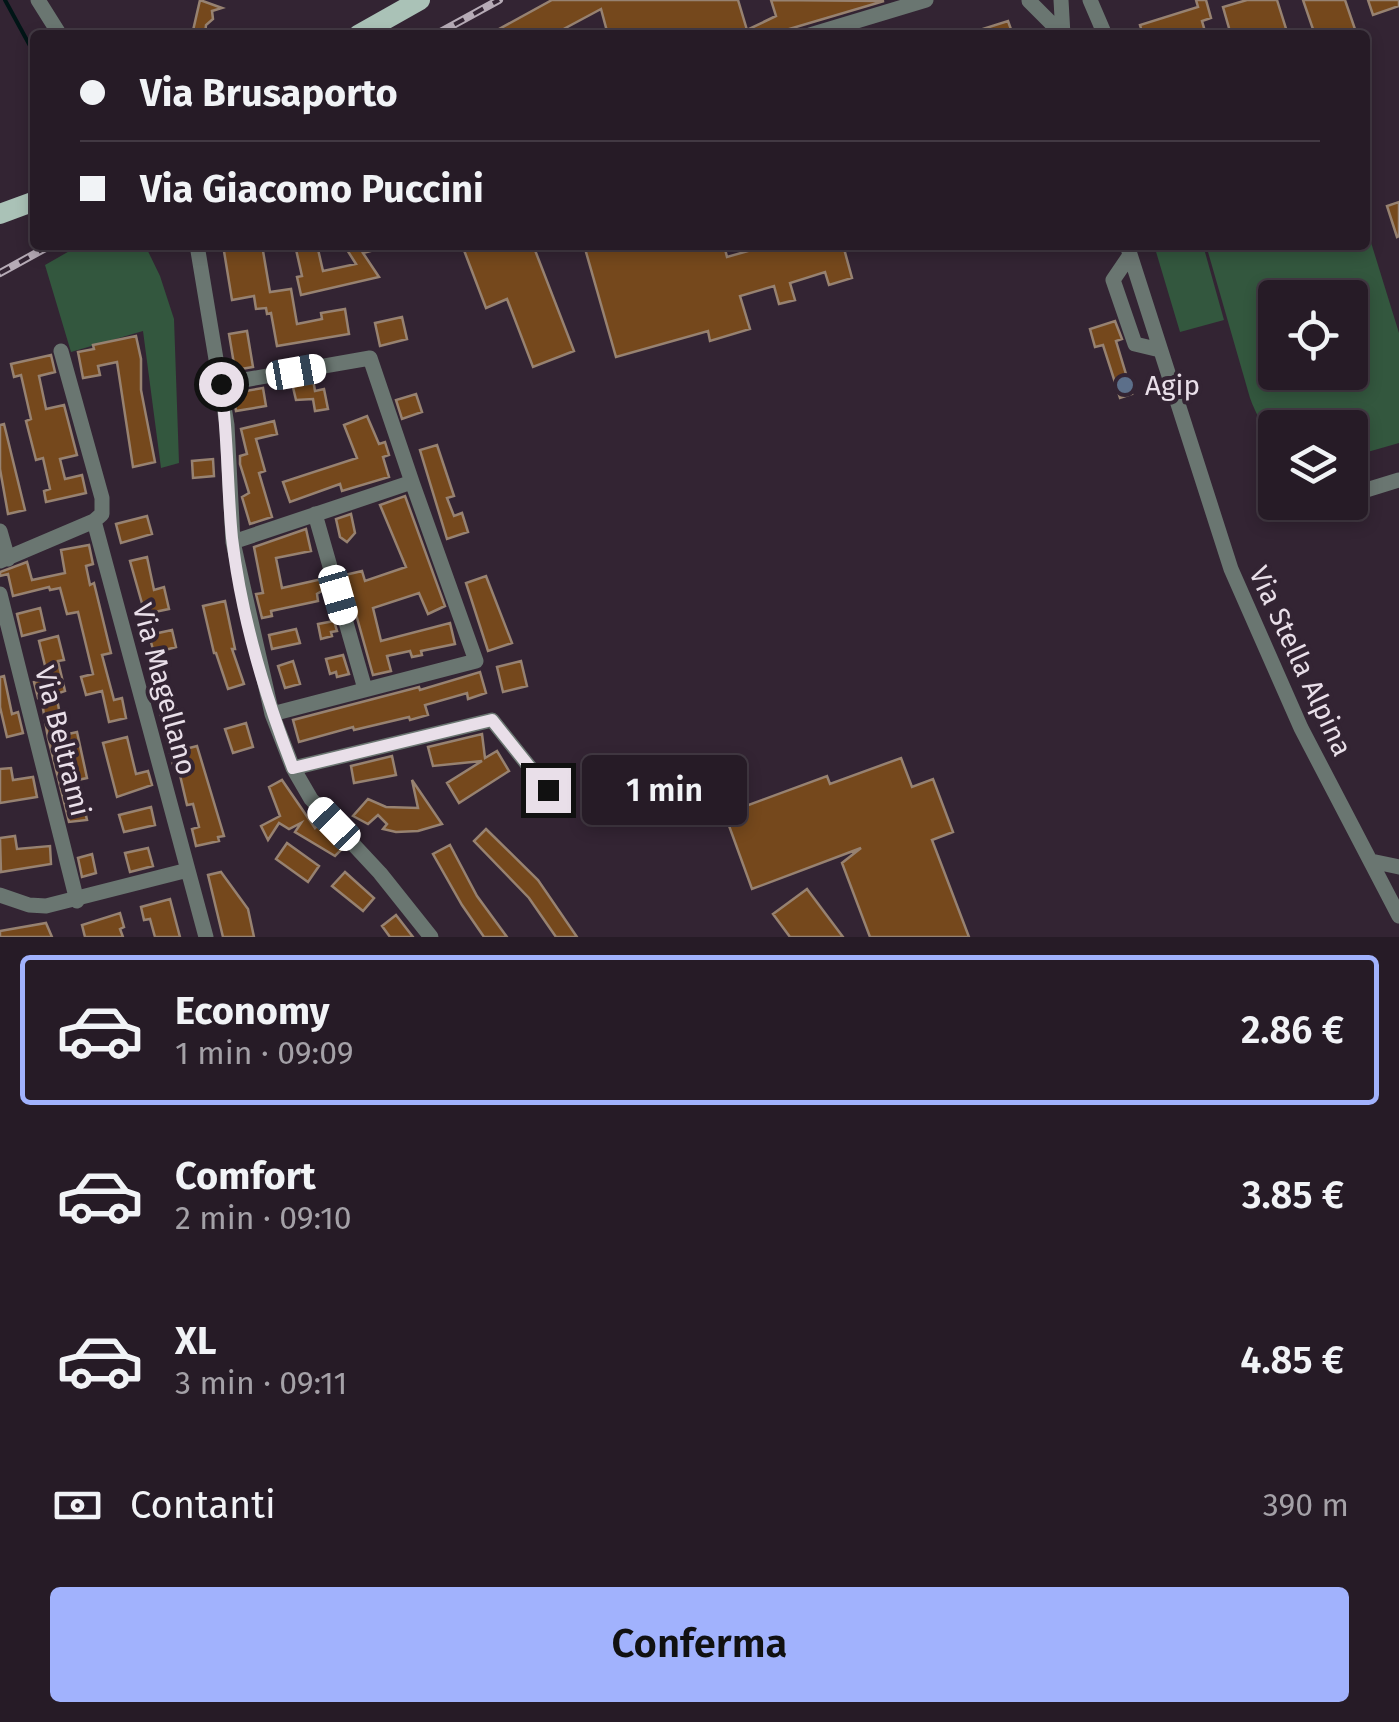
<!DOCTYPE html>
<html lang="it">
<head>
<meta charset="utf-8">
<style>
	body { margin:0; font-family:"Fira Sans",sans-serif; background:#322832; color:#f1f3f6; height:100vh; display:flex; flex-direction:column; font-size:38px; white-space:nowrap }
	* { box-sizing:border-box; margin:0 }
	p { font-size:32px; color:#a4a1a7 }
	.icon { flex:none; width:55px; height:55px; fill:none; stroke:currentColor; stroke-width:2; stroke-linecap:round; stroke-linejoin:round }
	.map { position:relative; height:937px; overflow:hidden }
	.side { display:flex; flex-direction:column; background:#261b26; flex:1 }
	.side>* { flex:none }
	.hud { position:absolute; left:30px; top:30px; width:1340px; height:220px; border-radius:10px; box-shadow:0 5px 15px #0003,0 0 0 2px #423943; display:grid; align-content:center; height:220px; padding:0 50px; background:#261b26 }
	.buttons { position:absolute; left:1258px; top:280px; display:grid; gap:20px }
	.buttons a { display:grid; place-items:center; width:110px; height:110px; border-radius:10px; background:#261b26; box-shadow:0 5px 15px #0003,0 0 0 2px #423943; font-size:50px }
	.end { position:absolute; width:45px; height:45px; margin:-22px; border:12px solid #e9dfe9; background:#111; box-shadow:0 0 0 5px #111 }
	.from { border-radius:50% }
	.bubble { position:absolute; height:70px; border-radius:10px; background:#261b26; box-shadow:0 5px 15px #0003,0 0 0 2px #423943; font-size:32px; font-weight:600; line-height:70px; text-align:center }
	.car { position:absolute; width:30px; height:60px; margin:-30px -15px; border-radius:12px; box-shadow:0 0 8px 2px #0007; background:linear-gradient(#fff 24%,#345 0 40%,#fff 0 76%,#345 0 86%,#fff 0) }
	.hud b { display:flex; align-items:center; gap:35px; height:95px; font-size:38px }
	.hud b+b { border-top:2px solid #423943 }
	.hud i { width:25px; height:25px; background:#f1f3f6 }
	ul { padding:18px 0 0; list-style:none }
	li { display:flex; align-items:center; gap:30px; height:150px; margin:0 20px 15px; padding:0 30px; border:5px solid transparent; border-radius:10px }
	li div { flex:1 }
	li b { display:block; font-size:38px }
	li em { font-style:normal; font-weight:600 }
	li.on { border-color:#a1b2fd }
	li>.icon { width:90px; height:90px; stroke-width:1.5 }
	.pay { display:flex; align-items:center; gap:25px; height:110px; padding:0 50px; font-size:38px }
	.pay p { margin-inline-start:auto }
	.primary-button { display:flex; gap:20px; margin-top:auto; padding:20px 50px }
	.primary-button a { flex:1; height:115px; border-radius:10px; background:#a1b2fd; color:#111; font-size:40px; font-weight:600; line-height:115px; text-align:center }
	.map>svg:first-child { display:block }
	.green { fill:#33573e; fill-rule:evenodd }
	.lines { fill:none; stroke-linecap:round; stroke-linejoin:round }
	.stream { stroke:#001516; stroke-width:4 }
	.building { fill:#75481c; stroke:#978271; stroke-width:2.5 }
	.minor { stroke:#6a7671; stroke-width:15 }
	.major { stroke:#aac2b7; stroke-width:20 }
	.rail-casing { stroke:#b6abb6; stroke-width:8 }
	.rail { stroke:#332433; stroke-width:4; stroke-dasharray:11; stroke-linecap:butt }
	.route { stroke:#e9dfe9; stroke-width:12 }
	.service-dot { fill:#5c6f8a; stroke:#332433; stroke-width:4 }
	.labels { text-anchor:middle; stroke-width:8; stroke-linejoin:round; paint-order:stroke }
	.poi-label { font-size:28px; fill:#e9dfe9; stroke:#332433; text-anchor:start }
	.street-label { font-size:28px; fill:#e9dfe9; stroke:#332433 }
</style>
</head>
<body>
<div class="map">
<svg width="1399" height="937" viewBox="0 0 1399 937">
	<rect width="100%" height="100%" fill="#332433"/>
	<path class="green" d="M1365 223 1399 333V443L1350 457V428H1275V454C1269 434 1257 418 1250 398L1206 245H1365ZM1275 298H1350V372H1275Z
		M80 245H145L160 276 174 319 179 463 161 468 143 331 71 352 45 265Z
		M1154 245H1203L1224 320 1180 332Z"/>
	<g class="lines">
		<path class="stream" d="M5 0 35 55"/>
	</g>
	<path class="building" d="M200 0 222 8 212 11 213 19 206 25 205 35H192Z
		M552 0H738L747 30 776 16 771 0 884 1 769 35H608L601 9 560 31 562 35H488Z
		M1196 0H1206L1211 18 1202 21 1204 28 1181 35H1143L1140 25 1198 7Z
		M1247 0H1277L1288 35H1231L1223 7Z
		M1303 0H1345L1357 35H1315Z
		M1368 0H1399V6L1373 15Z
		M1008 21 1013 35H971L970 33Z
		M1399 202V236L1397 237 1387 206Z
		M223 245H262L270 292 291 289 297 324 322 319 321 313 345 309 349 334 277 346 271 313 267 314 266 308 256 309 254 296 232 300Z
		M295 245H317L323 271 356 264 344 245H382V248L363 253 379 277 301 295 297 277 302 276Z
		M462 245H533L574 351 533 367 507 299 486 308Z
		M584 245H724L727 257 769 245H843L852 278 829 285 825 272 790 283 795 300 779 304 774 286 740 296 750 329 710 341 708 331 616 357Z
		M402 317 407 339 380 346 375 323Z
		M1115 321 1122 339 1116 341 1132 394 1120 398 1103 345 1095 347 1090 329Z
		M247 331 253 367 235 370 229 334Z
		M136 336 141 359V390L155 462 133 467 117 362 98 366 100 375 83 378 78 352 94 349 93 345Z
		M51 355 55 372 39 376 46 409 64 405 77 455 60 459 65 479 82 475 86 493 46 502 44 491 50 489 43 458 36 460 26 421 31 419 21 375 14 377 11 364Z
		M313 379 315 391 324 389 328 409 315 411 313 399 296 400 292 383Z
		M263 388 266 406 236 411 233 393Z
		M416 394 422 412 402 419 396 400Z
		M367 416 379 444 385 442 389 455 383 457 389 477 342 491 340 484 290 502 283 482 357 458 344 425Z
		M274 421 277 434 256 439 265 471 259 473 272 517 250 524 242 497 249 493 240 464V456L247 454 241 429Z
		M4 424 25 510 8 514 0 469V425Z
		M437 445 454 496 447 498 454 516 462 513 468 532 447 539 420 450Z
		M213 459 214 476 193 478 192 461Z
		M405 496 445 606 428 614 419 593 373 608 381 641 450 623 455 644 421 651 422 655 412 657 410 651 387 656 391 671 373 675 345 575 362 571 365 581 406 567 380 505Z
		M351 514 355 533 347 542 340 537 336 519Z
		M147 516 152 534 121 543 116 524Z
		M306 529 311 551 276 558 282 588 322 579 325 589 317 594 318 601 271 611 272 616 262 618 256 594 263 593 254 547Z
		M89 545 93 564 86 566 90 585 94 583 111 653 102 655 114 700 122 698 126 718 109 722 102 691 86 695 81 677 93 674 78 612 67 614 60 588 50 590 49 587 13 596 8 574 0 576V572L27 562 32 580 65 573 61 550Z
		M147 557 154 590 164 587 169 609 145 614 130 561Z
		M486 576 512 643 488 651 466 583Z
		M225 601 235 649H232L244 684 228 689 216 653H214L203 606Z
		M40 608 45 630 22 636 17 614Z
		M334 621 337 631 331 632 332 636 321 639 318 624Z
		M296 629 300 643 272 649 269 635Z
		M172 630 176 647 154 653 149 635Z
		M58 636 64 660 58 661 65 691 56 694 64 735 77 732 87 778 78 780 87 820 69 822 48 738 41 697 38 698 34 682 48 678 39 641Z
		M343 655 349 674 337 677 336 672 330 674 326 659Z
		M293 661 300 684 285 688 278 666Z
		M521 661 527 686 503 692 497 667Z
		M480 672 486 693 468 699 467 693 425 705 428 715 410 720 409 717 354 730 353 727 299 742 293 720 419 687 420 690Z
		M4 676 12 714 18 712 23 733 7 737 0 707V677Z
		M174 697 182 731 166 735 157 701Z
		M246 723 253 747 233 753 225 729Z
		M482 734 485 758 497 751 509 771 459 803 447 783 482 761 433 766 428 747Z
		M127 737 136 774 148 771 152 785 117 797 103 743Z
		M197 746 224 836 218 837 219 841 196 846 192 829 199 827 193 804 187 805 179 771 175 772 170 753Z
		M392 756 396 775 354 783 351 766Z
		M901 758 912 787 933 779 953 832 932 840 969 937H870L842 863 861 848 752 889 728 823 746 816 743 807 827 776 830 784Z
		M11 768 13 780 33 777 37 797 0 803V769Z
		M282 780 315 828 318 825 342 849 335 856 295 832 301 823 289 829 279 823 268 840 261 826 280 816 269 787Z
		M412 780 442 824 418 831 396 832 383 829 387 824 378 815 368 824 353 816 368 799 386 807 418 808Z
		M151 807 155 825 124 832 119 815Z
		M486 829 538 880 577 937H556L529 898 474 841Z
		M15 836 17 849 50 846 51 864 1 872 0 838Z
		M287 843 319 866 308 882 276 859Z
		M450 845 477 896 507 937H484L462 905 433 854Z
		M148 848 153 866 130 872 125 853Z
		M92 854 96 873 82 877 78 858Z
		M221 872 248 909 254 937H223L208 875Z
		M345 872 374 898 363 911 332 886Z
		M807 889 843 937H790L773 914Z
		M170 899 180 937H155L150 919 144 920 141 907Z
		M120 913 124 927 120 929 123 937H85L82 925Z
		M396 915 413 937H390L382 926Z
		M46 923 52 937H0V931Z"/>
	<g class="lines">
		<path class="minor" d="M38 0 60 35
			M1061 0 1063 35
			M1090 0 1105 35
			M1029 1 1063 35
			M810 35 926 0
			M197 245 227 425 233 542 272 714 293 768 311 799 380 873 431 937
			M1127 245 1231 569 1301 728 1399 916
			M1130 255 1113 280 1135 344 1160 350
			M221 384 370 358 412 482
			M1350 495 1399 480
			M1282 502 1285 514 1323 502
			M315 514 365 689
			M94 521 206 937
			M0 531 8 559
			M233 542 412 482 476 661 272 714
			M0 561 94 521 102 514V498L61 351
			M0 594 77 901
			M293 768 492 720 548 790
			M1371 861 1399 867
			M0 895 29 905 46 906 188 870"/>
		<path class="major" d="M358 35 420 0
			M0 214 35 201"/>
		<g class="rail-casing">
			<path id="rail" d="M435 35 499 0
				M0 273 51 245"/>
		</g>
		<use href="#rail" class="rail"/>
	</g>
	<g class="lines">
		<path class="route" d="M221 384C228 436 227 487 232 538 241 615 265 696 293 768L492 720 548 790"/>
	</g>
	<circle class="service-dot" cx="1125" cy="385" r="10"/>
	<g class="labels">
		<g class="poi-label">
			<text x="1145" y="395">Agip</text>
		</g>
		<g class="street-label">
			<text transform="translate(1301 661) rotate(65)" y="10">Via Stella Alpina</text>
			<text transform="translate(165 689) rotate(75)" y="10">Via Magellano</text>
			<text transform="translate(63 741) rotate(76)" y="10">Via Beltrami</text>
		</g>
	</g>
</svg>
<div class="buttons">
<a><svg class="icon" aria-label="locate" viewBox="0 0 24 24"><circle cx="12" cy="12" r="6"/><path d="M12 2v4M12 18v4M2 12h4M18 12h4"/></svg></a>
<a><svg class="icon" aria-label="layers" viewBox="0 0 24 24"><path d="M12 4l9 5-9 5-9-5zM3 14l9 5 9-5"/></svg></a>
</div>
<i class="end from" style="left:221px;top:384px"></i>
<i class="end" style="left:548px;top:790px"></i>
<div class="bubble" style="left:582px;top:755px;width:165px">1 min</div>
<i class="car" style="left:296px;top:372px;rotate:80deg"></i>
<i class="car" style="left:338px;top:595px;rotate:164deg"></i>
<i class="car" style="left:334px;top:824px;rotate:316deg"></i>
<div class="hud">
<b><i class="from"></i>Via Brusaporto</b>
<b><i></i>Via Giacomo Puccini</b>
</div>
</div>
<section class="side">
<ul>
<li class="on"><svg class="icon" aria-label="car" viewBox="0 0 24 24"><path d="M5 17H2v-5l4-1 3-4h7l3 4 3 1v5h-3M9 17h6M6 11h13"/><circle cx="7" cy="17" r="2"/><circle cx="17" cy="17" r="2"/></svg><div><b>Economy</b><p>1 min · 09:09</p></div><em>2.86 €</em></li>
<li><svg class="icon" aria-label="car" viewBox="0 0 24 24"><path d="M5 17H2v-5l4-1 3-4h7l3 4 3 1v5h-3M9 17h6M6 11h13"/><circle cx="7" cy="17" r="2"/><circle cx="17" cy="17" r="2"/></svg><div><b>Comfort</b><p>2 min · 09:10</p></div><em>3.85 €</em></li>
<li><svg class="icon" aria-label="car" viewBox="0 0 24 24"><path d="M5 17H2v-5l4-1 3-4h7l3 4 3 1v5h-3M9 17h6M6 11h13"/><circle cx="7" cy="17" r="2"/><circle cx="17" cy="17" r="2"/></svg><div><b>XL</b><p>3 min · 09:11</p></div><em>4.85 €</em></li>
</ul>
<div class="pay"><svg class="icon" aria-label="cash" viewBox="0 0 24 24"><path d="M3 7h18v10H3z"/><circle cx="12" cy="12" r="2"/></svg>Contanti<p>390 m</p></div>
<div class="primary-button"><a>Conferma</a></div>
</section>
</body>
</html>
